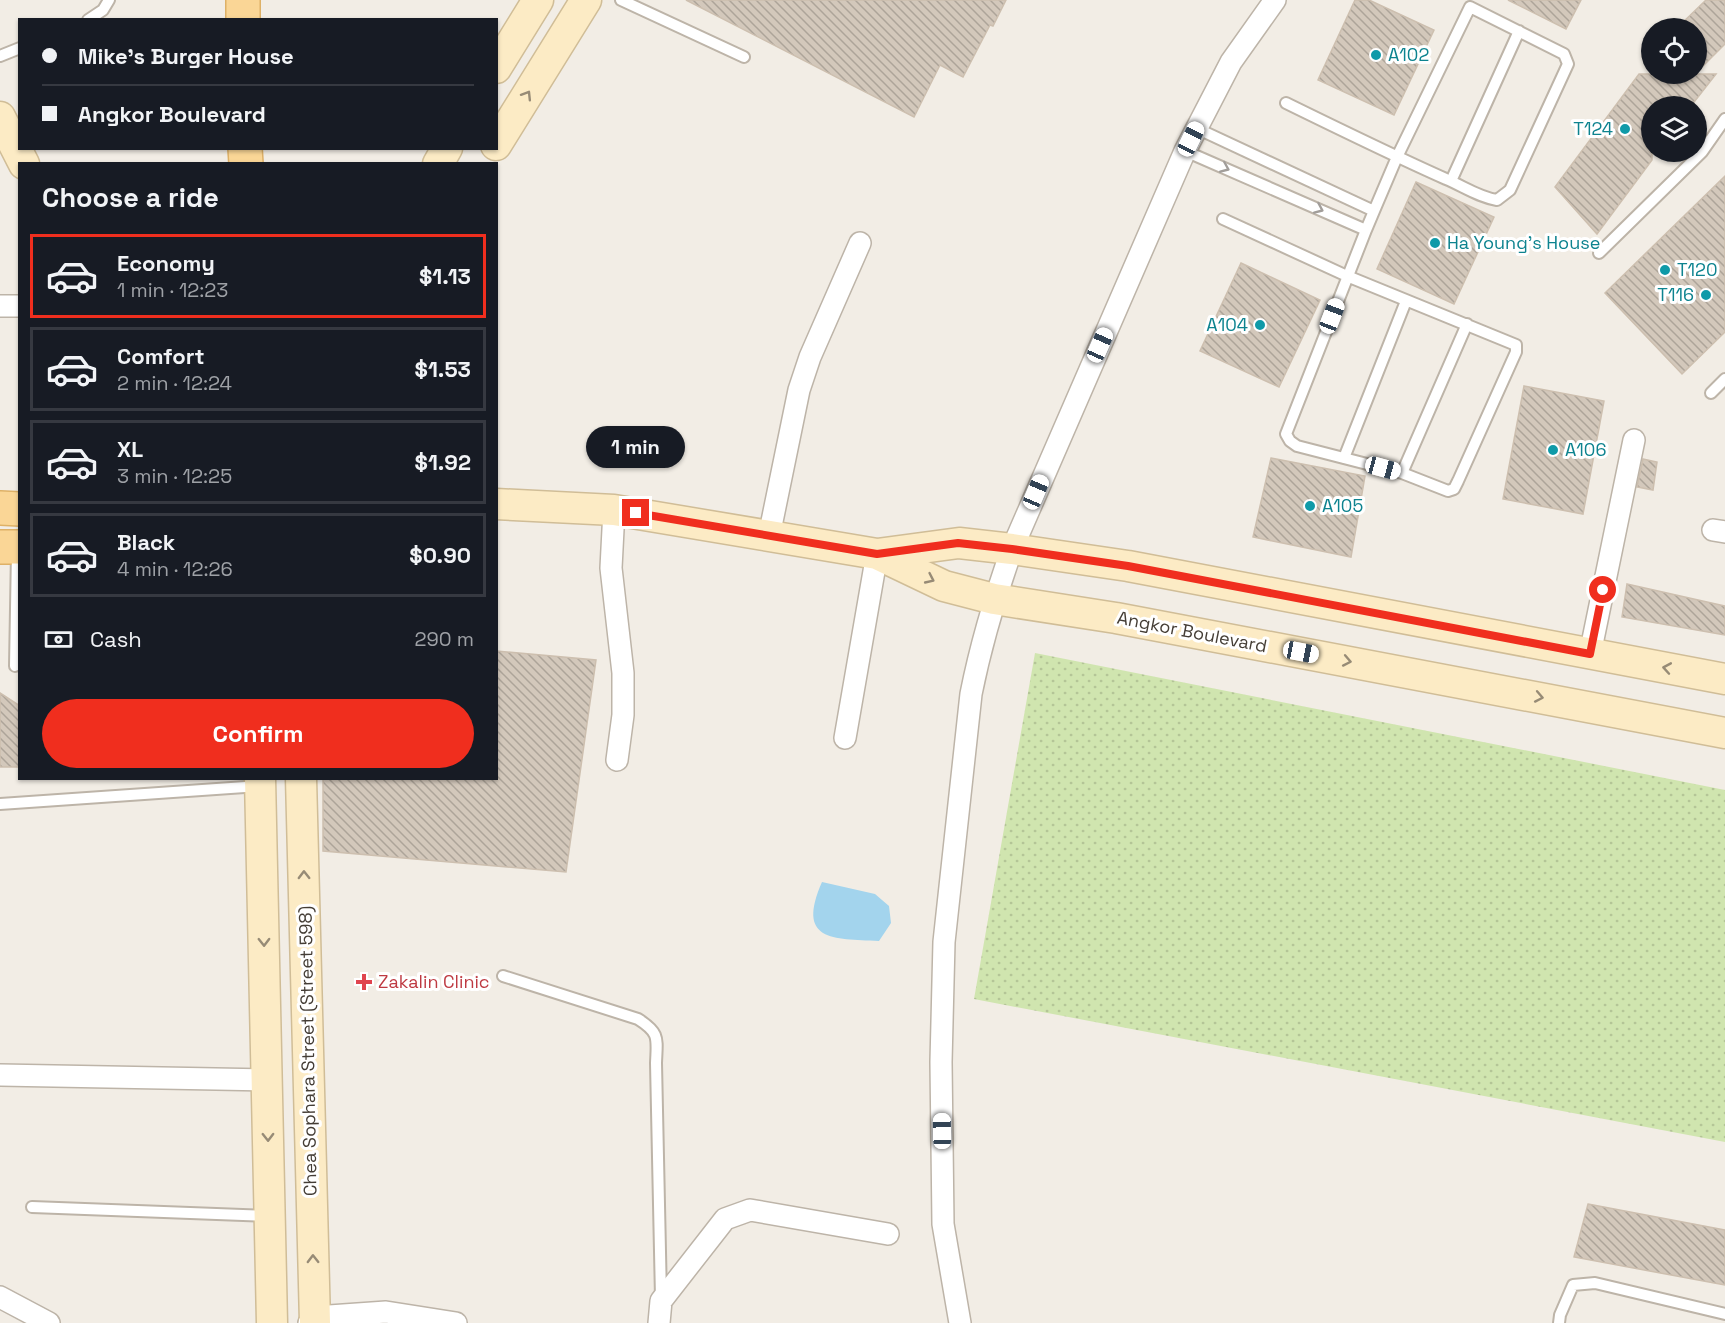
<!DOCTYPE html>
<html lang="en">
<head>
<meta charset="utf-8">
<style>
	body { margin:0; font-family:"Space Grotesk",sans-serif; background:#20242c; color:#f1f3f6; height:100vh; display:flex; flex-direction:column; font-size:22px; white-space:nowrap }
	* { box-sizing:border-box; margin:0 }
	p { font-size:20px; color:#9ea1a6 }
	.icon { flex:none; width:33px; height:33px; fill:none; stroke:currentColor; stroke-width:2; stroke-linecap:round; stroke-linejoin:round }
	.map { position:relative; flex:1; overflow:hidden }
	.drawer { position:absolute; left:18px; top:162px; width:480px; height:618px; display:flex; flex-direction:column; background:#171b24; border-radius:0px; box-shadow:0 2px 4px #0004 }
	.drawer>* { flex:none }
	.banner { position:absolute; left:18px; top:18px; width:480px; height:132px; border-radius:0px; box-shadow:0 2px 4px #0004; display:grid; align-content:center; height:132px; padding:0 24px; background:#171b24 }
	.buttons { position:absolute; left:1641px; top:18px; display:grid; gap:12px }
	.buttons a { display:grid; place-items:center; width:66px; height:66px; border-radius:50%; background:#171b24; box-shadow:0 2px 4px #0004; font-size:30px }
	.end { position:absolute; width:27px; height:27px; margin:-14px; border:8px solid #f02e1e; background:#fff; box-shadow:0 0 0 3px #fff }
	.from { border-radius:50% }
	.bubble { position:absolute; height:42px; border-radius:21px; background:#171b24; box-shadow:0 2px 4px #0004; font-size:20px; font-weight:700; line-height:42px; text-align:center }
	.car { position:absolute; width:18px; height:36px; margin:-18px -9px; border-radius:8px; box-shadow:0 0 4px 2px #0007; background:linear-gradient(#fff 24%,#345 0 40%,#fff 0 76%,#345 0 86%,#fff 0) }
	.banner b { display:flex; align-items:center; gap:21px; height:57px; font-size:22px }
	.banner b+b { border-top:2px solid #363941 }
	.banner i { width:15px; height:15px; background:#f1f3f6 }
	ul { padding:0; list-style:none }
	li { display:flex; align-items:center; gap:18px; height:84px; margin:0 12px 9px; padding:0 12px; border:3px solid #363941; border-radius:0px }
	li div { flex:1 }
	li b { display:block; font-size:22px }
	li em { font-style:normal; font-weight:700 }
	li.current { border-color:#f02e1e }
	li>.icon { width:54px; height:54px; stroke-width:1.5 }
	h2 { padding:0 24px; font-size:27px; line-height:72px }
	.pay { display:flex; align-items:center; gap:15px; height:66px; padding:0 24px; font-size:22px }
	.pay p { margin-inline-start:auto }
	.action { display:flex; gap:12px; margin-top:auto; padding:12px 24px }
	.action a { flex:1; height:69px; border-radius:36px; background:#f02e1e; color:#fff; font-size:24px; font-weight:700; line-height:69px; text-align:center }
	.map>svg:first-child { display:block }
	.grass { fill:url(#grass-dots) }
	.water { fill:#a3d4ed }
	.building { fill:url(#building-back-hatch); stroke:#cdbfaf; stroke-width:1.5 }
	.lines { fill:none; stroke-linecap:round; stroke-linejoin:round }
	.lane-casing { stroke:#bdb4a8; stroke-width:14 }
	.street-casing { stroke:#bdb4a8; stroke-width:24 }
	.secondary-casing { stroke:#d0bd97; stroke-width:33 }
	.primary-casing { stroke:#deb167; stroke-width:36 }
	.lane { stroke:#fff; stroke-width:10 }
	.street { stroke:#fff; stroke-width:21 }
	.secondary { stroke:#fcebc5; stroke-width:30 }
	.primary { stroke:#fad696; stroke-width:33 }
	.oneway { stroke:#978b76 }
	.oneway2 { stroke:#a29e9a }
	.route { stroke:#f02e1e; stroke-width:8 }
	.culture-dot { fill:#0f9aa8; stroke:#fff; stroke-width:2 }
	.health-dot { fill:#e0444e; stroke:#fff; stroke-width:2 }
	.labels { text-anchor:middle; stroke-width:6; stroke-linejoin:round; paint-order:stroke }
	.culture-label { font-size:18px; fill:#0d838f; stroke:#fff; text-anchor:start }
	.street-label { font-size:18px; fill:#443d35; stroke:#fff }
	.health-label { font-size:18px; fill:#be3a42; stroke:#fff; text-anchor:start }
</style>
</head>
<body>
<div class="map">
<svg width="1725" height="1323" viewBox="0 0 1725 1323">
	<defs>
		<pattern id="grass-dots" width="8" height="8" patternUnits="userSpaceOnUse" patternTransform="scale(1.5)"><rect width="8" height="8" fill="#d0e5af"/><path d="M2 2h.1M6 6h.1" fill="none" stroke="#b4c597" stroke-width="1.8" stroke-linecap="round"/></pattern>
		<pattern id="building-back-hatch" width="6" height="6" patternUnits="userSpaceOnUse" patternTransform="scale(1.5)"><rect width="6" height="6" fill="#d3c8bb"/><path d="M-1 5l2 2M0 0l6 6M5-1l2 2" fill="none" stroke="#ada499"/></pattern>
	</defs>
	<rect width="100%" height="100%" fill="#f2ede5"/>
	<path class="grass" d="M1035 653 1725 790V1142L974 999Z"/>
	<path class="water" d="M822 882 875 894 889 906 891 923 879 941C832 939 796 941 822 882Z"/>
	<path class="building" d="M686 0H1006L993 26 990 25 963 77 940 65 914 117Z
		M1355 0H1369L1434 30 1394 115 1318 80Z
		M1508 0H1581L1566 29Z
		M1706 0H1725V44L1696 73V28H1677Z
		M1639 74H1716L1691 106H1652V160L1597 234 1555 187Z
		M1725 176V332L1682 374 1605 293Z
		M1416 182 1494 217 1454 304 1377 269Z
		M1241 263 1320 300 1279 387 1200 351Z
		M1524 386 1604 401 1583 514 1503 499Z
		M1271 458 1365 476 1351 557 1253 537Z
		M1643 459 1657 462 1653 490 1637 487Z
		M1627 584 1725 606V635L1622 617Z
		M496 651 596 660 566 872 323 851V778H496Z
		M0 693 20 706V767H0Z
		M1588 1204 1725 1230V1285L1574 1257Z"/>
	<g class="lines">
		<g class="lane-casing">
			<path id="lane" d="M621 0 744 57
				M88 20 103 10 109 0
				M0 56 20 48
				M1286 103C1339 129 1392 155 1446 179 1463 186 1478 197 1497 200L1510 190 1568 64 1564 54 1470 7 1397 157 1374 211
				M1185 151 1366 230 1374 211 1196 128
				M1451 181 1519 31
				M1223 219 1347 276 1516 345V352L1458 481 1454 489 1448 491 1402 473 1297 446 1290 441 1286 434 1366 230
				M1599 253 1702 152 1725 119
				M1711 393 1725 379
				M1344 458 1406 301
				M1402 473 1467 324
				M15 666 17 551
				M0 804 260 786
				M503 976 638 1019C660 1033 657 1038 656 1063L661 1298
				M32 1207 267 1216
				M1559 1323 1560 1315 1573 1285 1595 1283 1725 1314"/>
		</g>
		<g class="street-casing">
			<path id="street" d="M0 306H20
				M614 510 611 568 623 673V715L617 760
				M1713 530 1725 532
				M769 536 799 390 810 357 860 243
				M1590 654 1634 440
				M845 738 877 554
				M0 1075 267 1080
				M0 1297 49 1323
				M309 1323 315 1317 386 1312 456 1323
				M659 1323 661 1301 725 1219 750 1210 888 1234
				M960 1323 943 1224 941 1062 944 942 971 694C981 644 995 597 1012 549L1185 151 1231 62 1275 0"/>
		</g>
		<g class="secondary-casing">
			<path id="secondary" d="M496 68 538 0
				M0 117 24 164
				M496 145 586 0
				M438 164 447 148
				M496 504 614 510 877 554 944 586 994 599 1116 618 1725 733
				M877 554 959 543 1012 549 1128 566 1725 679
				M260 778 272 1323
				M301 778 315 1323"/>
		</g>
		<g class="primary-casing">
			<path id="primary" d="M243 0V20
				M245 148 246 164
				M0 508 20 509
				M0 547H20"/>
		</g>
		<use href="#lane" class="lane"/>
		<use href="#street" class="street"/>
		<use href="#secondary" class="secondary"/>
		<use href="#primary" class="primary"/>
	</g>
	<defs><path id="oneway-chevron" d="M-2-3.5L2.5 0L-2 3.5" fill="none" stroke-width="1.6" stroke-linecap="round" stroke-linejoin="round" transform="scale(1.5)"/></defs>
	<g class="oneway">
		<use href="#oneway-chevron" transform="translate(527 95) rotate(-58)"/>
		<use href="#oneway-chevron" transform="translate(930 579) rotate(25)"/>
		<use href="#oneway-chevron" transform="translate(1347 661) rotate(11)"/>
		<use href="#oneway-chevron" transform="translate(1667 668) rotate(-170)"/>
		<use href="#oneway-chevron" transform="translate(1539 697) rotate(11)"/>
		<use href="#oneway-chevron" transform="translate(304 875) rotate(-91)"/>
		<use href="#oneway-chevron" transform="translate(264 942) rotate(89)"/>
		<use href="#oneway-chevron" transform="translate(268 1137) rotate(89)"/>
		<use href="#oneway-chevron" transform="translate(313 1259) rotate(-91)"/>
	</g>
	<g class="oneway2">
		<use href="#oneway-chevron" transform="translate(1225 168) rotate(23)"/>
		<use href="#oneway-chevron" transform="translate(1319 209) rotate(24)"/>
	</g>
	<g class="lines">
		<path class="route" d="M636 513 877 554 958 543 1012 549 1128 566 1590 654 1603 590"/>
	</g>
	<g class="culture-dot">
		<circle cx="1376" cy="55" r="6"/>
		<circle cx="1625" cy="129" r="6"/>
		<circle cx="1435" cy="243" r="6"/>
		<circle cx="1665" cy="270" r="6"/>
		<circle cx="1706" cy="295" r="6"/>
		<circle cx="1260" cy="325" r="6"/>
		<circle cx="1553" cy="450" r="6"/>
		<circle cx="1310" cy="506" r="6"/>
	</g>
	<path class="health-dot" d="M361 973h6v6h6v6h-6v6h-6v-6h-6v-6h6z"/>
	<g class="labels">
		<g class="culture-label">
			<text x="1388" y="61">A102</text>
			<text x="1613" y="135" text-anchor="end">T124</text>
			<text x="1447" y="249">Ha Young's House</text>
			<text x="1677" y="276">T120</text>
			<text x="1694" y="301" text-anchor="end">T116</text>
			<text x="1248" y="331" text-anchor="end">A104</text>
			<text x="1565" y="456">A106</text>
			<text x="1322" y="512">A105</text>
		</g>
		<g class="street-label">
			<text transform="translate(1192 632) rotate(11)" y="6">Angkor Boulevard</text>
			<text transform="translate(308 1051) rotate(-91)" y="6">Chea Sophara Street (Street 598)</text>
		</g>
		<g class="health-label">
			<text x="378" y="988">Zakalin Clinic</text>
		</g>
	</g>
</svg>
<div class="buttons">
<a><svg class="icon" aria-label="locate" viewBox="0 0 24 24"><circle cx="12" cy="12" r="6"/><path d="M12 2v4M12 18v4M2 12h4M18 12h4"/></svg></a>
<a><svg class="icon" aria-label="layers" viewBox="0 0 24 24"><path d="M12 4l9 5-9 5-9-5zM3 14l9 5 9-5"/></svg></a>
</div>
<i class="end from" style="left:1603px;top:590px"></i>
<i class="end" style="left:636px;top:513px"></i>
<div class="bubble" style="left:586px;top:426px;width:99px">1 min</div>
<i class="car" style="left:1191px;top:139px;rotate:26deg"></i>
<i class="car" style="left:1332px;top:316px;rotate:21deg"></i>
<i class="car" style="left:1100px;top:345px;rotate:24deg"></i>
<i class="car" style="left:1383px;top:468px;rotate:105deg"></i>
<i class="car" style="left:1036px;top:492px;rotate:23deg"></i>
<i class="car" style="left:1301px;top:652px;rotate:101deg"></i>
<i class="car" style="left:942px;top:1131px;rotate:359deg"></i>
<div class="banner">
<b><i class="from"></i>Mike's Burger House</b>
<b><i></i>Angkor Boulevard</b>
</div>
<section class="drawer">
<h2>Choose a ride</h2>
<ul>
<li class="current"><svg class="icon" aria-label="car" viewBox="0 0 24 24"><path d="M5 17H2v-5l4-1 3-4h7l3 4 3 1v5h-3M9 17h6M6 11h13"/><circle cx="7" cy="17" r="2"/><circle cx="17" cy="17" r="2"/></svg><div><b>Economy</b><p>1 min · 12:23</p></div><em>$1.13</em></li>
<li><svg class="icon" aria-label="car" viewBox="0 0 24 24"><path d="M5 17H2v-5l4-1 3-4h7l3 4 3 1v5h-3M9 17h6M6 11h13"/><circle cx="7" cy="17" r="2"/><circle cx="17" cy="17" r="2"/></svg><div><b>Comfort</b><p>2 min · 12:24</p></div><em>$1.53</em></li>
<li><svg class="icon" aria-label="car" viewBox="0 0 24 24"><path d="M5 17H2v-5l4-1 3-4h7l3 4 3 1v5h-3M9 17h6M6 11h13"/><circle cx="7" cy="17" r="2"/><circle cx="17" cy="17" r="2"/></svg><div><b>XL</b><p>3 min · 12:25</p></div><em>$1.92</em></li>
<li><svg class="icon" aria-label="car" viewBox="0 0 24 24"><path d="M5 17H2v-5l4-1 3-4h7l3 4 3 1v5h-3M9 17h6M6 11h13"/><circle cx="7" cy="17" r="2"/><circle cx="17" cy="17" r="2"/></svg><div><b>Black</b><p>4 min · 12:26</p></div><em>$0.90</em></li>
</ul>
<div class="pay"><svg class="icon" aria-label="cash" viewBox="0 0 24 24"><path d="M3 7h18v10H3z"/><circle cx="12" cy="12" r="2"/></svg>Cash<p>290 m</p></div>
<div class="action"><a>Confirm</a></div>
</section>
</div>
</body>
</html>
